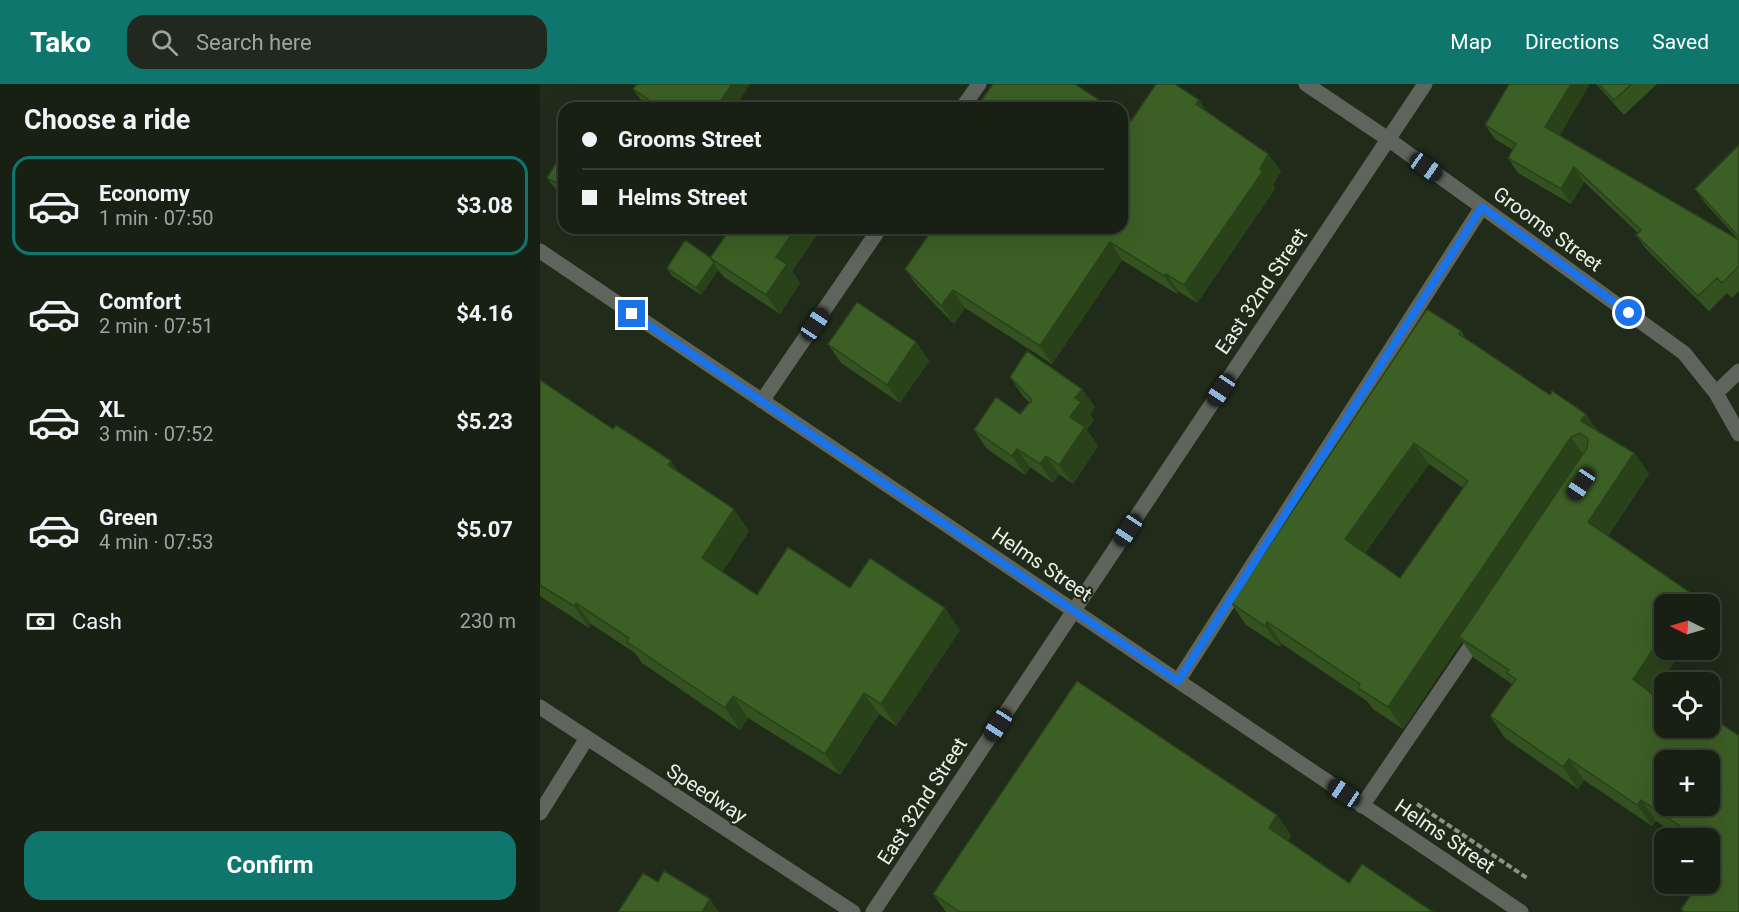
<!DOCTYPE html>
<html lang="en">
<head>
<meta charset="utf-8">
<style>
	body { margin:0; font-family:Roboto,sans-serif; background:#21281d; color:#f1f3f6; height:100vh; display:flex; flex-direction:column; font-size:22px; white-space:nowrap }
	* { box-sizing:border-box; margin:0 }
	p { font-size:20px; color:#9fa3a0 }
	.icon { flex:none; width:33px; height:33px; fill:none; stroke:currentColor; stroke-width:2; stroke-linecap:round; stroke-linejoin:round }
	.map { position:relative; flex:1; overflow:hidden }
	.panel { display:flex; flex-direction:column; background:#182014; width:540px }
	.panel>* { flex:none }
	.top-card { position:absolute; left:18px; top:18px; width:570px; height:132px; border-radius:18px; box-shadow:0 6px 24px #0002,0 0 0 2px #363e34; display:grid; align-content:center; height:132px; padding:0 24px; background:#182014 }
	.needle { width:39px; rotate:275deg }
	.controls { position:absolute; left:1114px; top:510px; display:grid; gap:12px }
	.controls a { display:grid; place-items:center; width:66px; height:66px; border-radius:12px; background:#182014; box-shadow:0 6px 24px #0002,0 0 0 2px #363e34; font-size:30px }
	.end { position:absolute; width:27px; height:27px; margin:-14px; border:8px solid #1a73e8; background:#fff; box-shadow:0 0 0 3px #fff }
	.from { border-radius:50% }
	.car { position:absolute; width:18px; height:36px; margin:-18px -9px; border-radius:8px; box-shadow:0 0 4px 2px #0007; background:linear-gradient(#222 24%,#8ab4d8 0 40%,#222 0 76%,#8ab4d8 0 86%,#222 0) }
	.top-card b { display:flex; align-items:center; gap:21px; height:57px; font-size:22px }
	.top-card b+b { border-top:2px solid #363e34 }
	.top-card i { width:15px; height:15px; background:#f1f3f6 }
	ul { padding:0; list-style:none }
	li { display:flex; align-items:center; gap:18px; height:99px; margin:0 12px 9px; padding:0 12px; border:3px solid transparent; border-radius:18px }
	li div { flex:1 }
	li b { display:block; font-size:22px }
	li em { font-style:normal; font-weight:700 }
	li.active { border-color:#0f766e }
	li>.icon { width:54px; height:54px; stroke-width:1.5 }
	h2 { padding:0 24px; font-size:27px; line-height:72px }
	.pay { display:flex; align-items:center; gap:15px; height:66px; padding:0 24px; font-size:22px }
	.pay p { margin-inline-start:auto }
	.primary-button { display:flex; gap:12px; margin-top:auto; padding:12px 24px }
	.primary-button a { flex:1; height:69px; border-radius:18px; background:#0f766e; color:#fff; font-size:24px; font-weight:700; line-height:69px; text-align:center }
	header { display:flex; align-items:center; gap:36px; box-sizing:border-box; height:84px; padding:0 30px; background:#0f766e; color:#fff }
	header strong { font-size:28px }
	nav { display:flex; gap:33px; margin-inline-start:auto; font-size:21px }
	.search { width:420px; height:54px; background:#21281d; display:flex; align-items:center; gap:15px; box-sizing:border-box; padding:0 21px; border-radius:18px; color:#9fa3a0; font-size:22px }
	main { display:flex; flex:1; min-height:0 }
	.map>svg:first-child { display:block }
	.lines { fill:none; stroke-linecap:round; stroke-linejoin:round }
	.path { stroke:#889183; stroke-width:4; stroke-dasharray:6 3; stroke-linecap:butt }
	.minor { stroke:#5f655d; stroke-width:15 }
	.wall { fill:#345220; fill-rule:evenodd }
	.shaded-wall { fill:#2a421a }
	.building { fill:#3c5f25; stroke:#2a421a; stroke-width:1.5; fill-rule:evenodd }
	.route { stroke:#1a73e8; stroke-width:8 }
	.labels { text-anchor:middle; stroke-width:4.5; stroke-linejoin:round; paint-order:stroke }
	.street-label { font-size:20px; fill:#eaf1e6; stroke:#202b1a }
</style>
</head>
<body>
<header>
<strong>Tako</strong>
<div class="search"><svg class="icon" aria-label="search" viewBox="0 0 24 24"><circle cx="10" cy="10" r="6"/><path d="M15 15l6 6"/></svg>Search here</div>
<nav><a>Map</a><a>Directions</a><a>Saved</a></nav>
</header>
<main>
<section class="panel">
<h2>Choose a ride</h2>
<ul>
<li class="active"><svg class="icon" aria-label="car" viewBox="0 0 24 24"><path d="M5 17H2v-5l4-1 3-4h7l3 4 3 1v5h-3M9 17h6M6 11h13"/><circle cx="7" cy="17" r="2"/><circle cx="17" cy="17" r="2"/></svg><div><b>Economy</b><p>1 min · 07:50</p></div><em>$3.08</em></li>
<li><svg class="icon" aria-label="car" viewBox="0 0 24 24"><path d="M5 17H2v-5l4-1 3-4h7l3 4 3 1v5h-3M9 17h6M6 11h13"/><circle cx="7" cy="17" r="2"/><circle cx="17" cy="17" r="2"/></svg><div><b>Comfort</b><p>2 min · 07:51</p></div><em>$4.16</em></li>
<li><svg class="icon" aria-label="car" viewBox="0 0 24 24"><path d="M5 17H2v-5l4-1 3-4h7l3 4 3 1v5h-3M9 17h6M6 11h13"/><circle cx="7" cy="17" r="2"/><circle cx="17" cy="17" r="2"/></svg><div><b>XL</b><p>3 min · 07:52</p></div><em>$5.23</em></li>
<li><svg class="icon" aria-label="car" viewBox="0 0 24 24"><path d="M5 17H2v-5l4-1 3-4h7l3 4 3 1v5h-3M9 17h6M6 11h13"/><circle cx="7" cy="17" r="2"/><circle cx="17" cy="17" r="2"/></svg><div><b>Green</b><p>4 min · 07:53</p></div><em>$5.07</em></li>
</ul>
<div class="pay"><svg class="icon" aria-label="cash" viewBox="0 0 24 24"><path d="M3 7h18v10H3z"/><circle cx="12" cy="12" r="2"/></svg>Cash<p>230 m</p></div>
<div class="primary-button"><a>Confirm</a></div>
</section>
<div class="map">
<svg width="1199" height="828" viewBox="0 0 1199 828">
	<rect width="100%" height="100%" fill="#202b1a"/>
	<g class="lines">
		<path class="path" d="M877 720 987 794"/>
		<path class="minor" d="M766 0 848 55 1144 269 1176 309 1199 350
			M422 24 439 0
			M0 167 981 828
			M1176 309 1199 287
			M222 317 340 144
			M638 597 942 123
			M0 623 313 828
			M822 722 939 550
			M0 729 47 654
			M333 828 885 0"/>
	</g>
	<path class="wall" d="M1056 0H1117L1084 31Z
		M93 5 195 24 105 20 103 19Z
		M667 27 728 70 741 87 733 101 735 105 657 219 638 207 637 210 582 176 512 280 425 224 414 240 378 203 365 185 389 151 384 144 591 37Z
		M945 41 1019 51 1198 155 1165 119 1155 105 1199 61V207L1192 214 1187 209 1169 227 1106 165 1096 151 1098 149 1044 98 1031 120 978 89 968 74 973 66 955 55Z
		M24 65V111L17 107 7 94Z
		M80 144H95L91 151Z
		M191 144H282L252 187 260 199 240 230 184 193 178 186 161 211 131 191 127 184 171 174Z
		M921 247 926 255 1058 347 1094 369 1109 390 1068 452 1112 610 1160 644 1199 828H1143L1141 825 1174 777 1170 774V754H1141L1116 737 1112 742 1044 696 1038 705 965 654 950 632 972 600 934 574 922 557 863 645 833 625 827 617 742 560 740 563 706 541 691 519ZM889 380 923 404 860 494 825 469Z
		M376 258 389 277 360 319 301 279 288 260Z
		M470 293 555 323 550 331 554 336 547 346 558 362 533 400 519 390 513 399 490 383 485 391 447 365 434 346 480 330 489 318 483 312Z
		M0 296 73 345 131 377 138 388 209 447 182 488 217 511 310 504 420 546 356 642 339 630 300 691 208 634 200 646 102 579 95 569 51 540 49 544 0 512Z
		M737 731 751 751 748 757 809 799 893 828H406L393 810Z"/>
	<path class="shaded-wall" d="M192 0H210L195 24H176Z
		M1031 0H1050L1016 58 1005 43Z
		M659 16 671 34 656 20Z
		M728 70 741 87 733 101 735 105 657 219 644 201 720 85Z
		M1034 83 1044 98 1031 120 1021 105Z
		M86 144H95L91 151Z
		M256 144H282L252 187 260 199 240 230 226 211 236 173Z
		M570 158 582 176 512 280 500 262Z
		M174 179 178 186 161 211 156 204Z
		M626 190 638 207 637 210 624 192Z
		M413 206 425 224 414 240 401 222Z
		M376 258 389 277 360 319 347 301Z
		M542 305 555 323 550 331 554 336 547 346 558 362 533 400 519 381 535 314Z
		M1046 330 1061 351 1041 337Z
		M1031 353 1046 375 919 553 922 557 863 645 848 623Z
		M874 359 889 380 820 476 805 455Z
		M477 365 490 383 485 391 472 372Z
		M1094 369 1109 390 1063 460 1048 438Z
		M506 372 519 390 513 399 500 380Z
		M131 377 146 399 128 381Z
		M194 425 209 447 177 496 162 474Z
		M1152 510 1159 520H1144Z
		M36 519 51 540 49 544 34 522Z
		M405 524 420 546 356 642 341 620Z
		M727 538 742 560 740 563 725 542Z
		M1125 548V566H1143L1108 616 1093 595Z
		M324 609 339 630 300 691 285 670Z
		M193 612 208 634 200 646 185 624Z
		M1029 675 1044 696 1038 705 1023 683Z
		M1101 716 1116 737 1112 742 1097 721Z
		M737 731 751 751 743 764 729 744Z
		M170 815 179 828H162Z"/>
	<path class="building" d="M97 0H192L176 24H103L108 15 93 5Z
		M453 0H535L571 24H436Z
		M616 0H635L659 16 656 20 728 70 720 85 723 87 644 201 626 190 624 192 570 158 500 262 413 206 401 222 365 185 390 149 384 144H582V32L591 37Z
		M969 0H1031L1005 43 1199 156V182L1182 199 1177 194 1158 212 1096 151 1101 146 1034 83 1021 105 968 74 976 60 945 41Z
		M1059 0H1092L1074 16Z
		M1199 61V153L1155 105Z
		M24 65V103L7 94Z
		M191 144H256L236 173 247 180 226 211 170 174Z
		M145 156 171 174 174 179 156 204 127 184Z
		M317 218 376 258 347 301 288 260Z
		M887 225 921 247 919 250 1010 311 1012 307 1046 330 1041 337 1094 369 1048 438 1152 510 1144 520H1125V548L1093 595 1125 620V644H1160L1165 647 1168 644H1170V641L1174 635 1199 652V828H1145L1141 825 1159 800H1170V784L1180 770 1170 763V754H1158L1101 716 1097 721 1029 675 1023 683 950 632 976 595 967 589 969 586 919 553 1047 364 1048 355 1040 349 1031 353 848 623 818 604 820 600 727 538 725 542 691 519ZM874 359 928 397 860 494 805 455ZM1125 676H1170V722H1125Z
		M487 267 542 305 535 314 541 318 530 333 545 343 519 381 506 372 500 380 477 365 472 372 434 346 456 313 480 330 492 316 470 293Z
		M0 296 73 345 76 341 98 355 131 377 128 381 194 425 162 474 217 511 248 463 310 504 330 474 405 524 341 620 324 609 285 670 193 612 185 624 87 558 89 554 36 519 34 522 0 501Z
		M537 597 737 731 729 744 809 799 822 780 893 828H420L393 810Z
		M124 787 170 815 162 828H78L103 789 118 798Z"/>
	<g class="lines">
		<path class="route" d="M92 230 638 597 942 123 1089 229"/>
	</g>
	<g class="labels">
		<g class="street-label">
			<text transform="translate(1008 145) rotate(36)" y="7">Grooms Street</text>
			<text transform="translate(721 207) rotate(-56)" y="7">East 32nd Street</text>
			<text transform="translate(502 480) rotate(34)" y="7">Helms Street</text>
			<text transform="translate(167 709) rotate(33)" y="7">Speedway</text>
			<text transform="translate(382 717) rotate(-57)" y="7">East 32nd Street</text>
			<text transform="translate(905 752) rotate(34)" y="7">Helms Street</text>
		</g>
	</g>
</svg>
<div class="controls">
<a><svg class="needle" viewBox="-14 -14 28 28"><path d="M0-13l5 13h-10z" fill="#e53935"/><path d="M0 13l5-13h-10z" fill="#9fa3a0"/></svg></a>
<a><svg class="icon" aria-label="locate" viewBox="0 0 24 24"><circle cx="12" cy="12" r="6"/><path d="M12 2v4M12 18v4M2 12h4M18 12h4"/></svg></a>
<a>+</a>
<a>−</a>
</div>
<i class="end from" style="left:1089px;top:229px"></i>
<i class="end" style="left:92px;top:230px"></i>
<i class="car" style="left:886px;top:83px;rotate:125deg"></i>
<i class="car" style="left:275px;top:240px;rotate:34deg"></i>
<i class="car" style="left:681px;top:306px;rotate:214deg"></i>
<i class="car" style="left:1041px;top:400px;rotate:214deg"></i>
<i class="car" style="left:588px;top:446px;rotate:214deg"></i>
<i class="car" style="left:458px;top:641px;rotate:213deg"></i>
<i class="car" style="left:804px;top:709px;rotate:304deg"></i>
<div class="top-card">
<b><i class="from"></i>Grooms Street</b>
<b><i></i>Helms Street</b>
</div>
</div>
</main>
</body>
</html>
